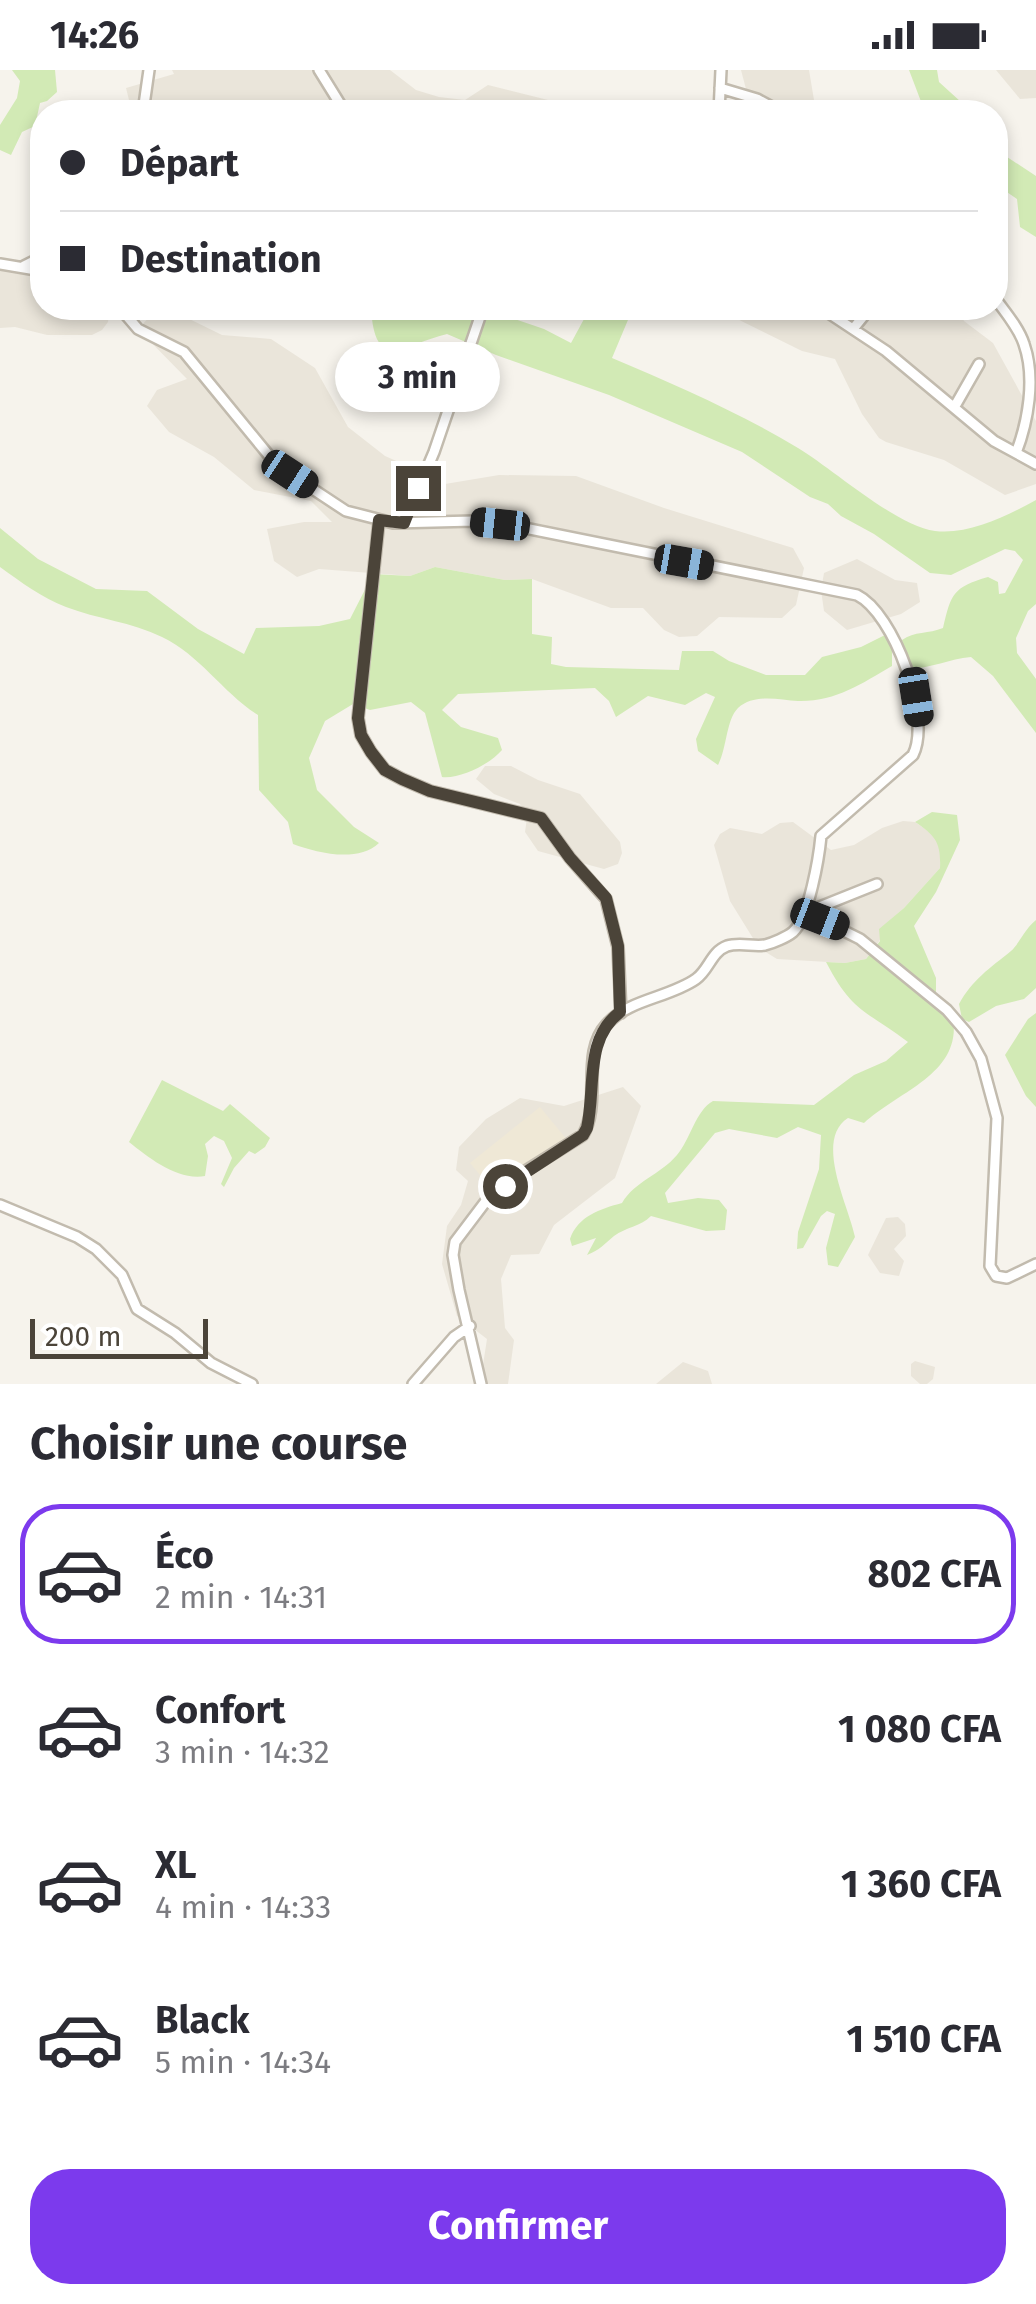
<!DOCTYPE html>
<html lang="fr">
<head>
<meta charset="utf-8">
<style>
	body { margin:0; font-family:"Fira Sans",sans-serif; background:#f7f7f7; color:#2b2b33; height:100vh; display:flex; flex-direction:column; font-size:38px; white-space:nowrap }
	* { box-sizing:border-box; margin:0 }
	p { font-size:32px; color:#7c7c81 }
	.icon { flex:none; width:55px; height:55px; fill:none; stroke:currentColor; stroke-width:2; stroke-linecap:round; stroke-linejoin:round }
	.map { position:relative; height:1314px; overflow:hidden }
	.sheet { display:flex; flex-direction:column; background:#fff; flex:1 }
	.sheet>* { flex:none }
	.guide { position:absolute; left:30px; top:30px; width:978px; height:220px; border-radius:40px; box-shadow:0 5px 15px #0003; display:grid; align-content:center; height:220px; padding:0 30px; background:#fff }
	.scale { position:absolute; left:30px; bottom:25px; width:178px; box-sizing:border-box; padding-left:10px; border:5px solid #4b4439; border-top:0; font-size:28px; line-height:35px; white-space:nowrap; color:#4b4439; -webkit-text-stroke:8px #fff; paint-order:stroke }
	.end { position:absolute; width:45px; height:45px; margin:-22px; border:12px solid #4b4439; background:#fff; box-shadow:0 0 0 5px #fff }
	.from { border-radius:50% }
	.bubble { position:absolute; height:70px; border-radius:35px; background:#fff; box-shadow:0 5px 15px #0003; font-size:32px; font-weight:700; line-height:70px; text-align:center }
	.car { position:absolute; width:30px; height:60px; margin:-30px -15px; border-radius:12px; box-shadow:0 0 8px 2px #0007; background:linear-gradient(#222 24%,#8ab4d8 0 40%,#222 0 76%,#8ab4d8 0 86%,#222 0) }
	.guide b { display:flex; align-items:center; gap:35px; height:95px; font-size:38px }
	.guide b+b { border-top:2px solid #e1e1e2 }
	.guide i { width:25px; height:25px; background:#2b2b33 }
	ul { padding:0; list-style:none }
	li { display:flex; align-items:center; gap:30px; height:140px; margin:0 20px 15px; padding:0 10px; border:5px solid transparent; border-radius:40px }
	li div { flex:1 }
	li b { display:block; font-size:38px }
	li em { font-style:normal; font-weight:700 }
	li.current { border-color:#7c3aed }
	li>.icon { width:90px; height:90px; stroke-width:1.5 }
	h2 { padding:0 30px; font-size:45px; line-height:120px }
	.primary-button { display:flex; gap:20px; margin-top:auto; padding:20px 30px }
	.primary-button a { flex:1; height:115px; border-radius:40px; background:#7c3aed; color:#fff; font-size:40px; font-weight:700; line-height:115px; text-align:center }
	.status { display:flex; justify-content:space-between; align-items:center; height:70px; padding:0 50px; background:#fff; direction:ltr }
	.status svg { height:28px; fill:currentColor }
	.map>svg:first-child { display:block }
	.residential { fill:#eae5da }
	.education { fill:#efe8d6 }
	.green { fill:#d2eab5 }
	.lines { fill:none; stroke-linecap:round; stroke-linejoin:round }
	.minor-casing { stroke:#c2bbae; stroke-width:14 }
	.minor { stroke:#fff; stroke-width:9 }
	.route { stroke:#4b4439; stroke-width:12 }
</style>
</head>
<body>
<div class="status"><b>14:26</b><svg viewBox="0 0 49 12"><path d="M0 12V9h3v3zM5 12V6h3v6zM10 12V3h3v9zM15 12V0h3v12zM26 1h20v11H26zM47 4h2v5h-2z"/></svg></div>
<div class="map">
<svg width="1036" height="1314" viewBox="0 0 1036 1314">
	<rect width="100%" height="100%" fill="#f6f3ec"/>
	<path class="residential" d="M172 0H390L416 20 439 27 465 30 488 15 556 32 577 42H132L126 18 174 4Z
		M741 0H809L816 42H752Z
		M996 0H1036V28L1020 29Z
		M0 197 42 199V238H110L108 252 102 260 92 265H47L15 257 0 258Z
		M158 238H167L222 265 271 269 315 298 348 357 385 386 410 397 433 416 499 405 576 406 664 438 793 478 804 498 796 535 782 548 719 547 697 566 679 567 664 560 643 538H611L532 509 505 510 435 497 410 506 319 499 297 507 274 491 267 459 304 452H332L311 431 254 420 214 387 169 362 147 336 157 320 187 309 138 259Z
		M715 238H957L964 251 993 273 1036 351V414L1005 425 944 390 886 372 879 368 862 344 835 289 802 281Z
		M857 489 895 510 917 513 920 532 901 544 847 560 824 541 821 520 824 503Z
		M485 696H511L538 710 580 724 620 772 622 783 618 794 604 799 538 781 525 762 527 748 520 734 494 724 476 709Z
		M903 751 915 752 934 765 941 776 940 798 904 838 880 859V870L866 889 845 893 777 889 759 878 730 831 714 775 720 764 730 758 762 764 780 753 793 752 831 780 854 775 882 758Z
		M623 1017 641 1036 615 1108 554 1155 539 1184 511 1185 501 1209 505 1258 514 1270 508 1314H480L487 1269 457 1246 442 1194 447 1156 461 1135 468 1111 456 1100 459 1077 486 1049 520 1028 564 1036Z
		M898 1147 905 1154 906 1166 894 1179 904 1191 899 1206 880 1203 868 1185 886 1148Z
		M915 1291 935 1297 933 1309 927 1314H920L911 1306V1294Z
		M683 1292 708 1301 712 1314H656Z"/>
	<path class="education" d="M540 1037 568 1071 494 1122 470 1093Z"/>
	<path class="green" d="M12 0H55L57 22 47 31 40 33 35 56 22 62 11 85 0 80V55L17 28 20 11Z
		M909 0H937L939 12 972 42H925Z
		M995 76 998 81 1036 106V167L1020 157 1017 129 995 114Z
		M371 238H482L544 259 571 273 590 238H633L612 288C676 315 738 342 798 378 833 399 896 456 935 461 969 465 1007 446 1036 430V534L1028 541 1016 568 1017 583 1036 609V663L993 606 971 587C949 589 932 598 909 599L902 570C914 561 929 564 943 558 951 524 953 517 988 507L998 512 999 524 1005 523 1023 490 1015 481 1005 479 951 505 930 503 874 464 841 446 828 434 810 427 742 382 609 325 496 285 447 264C404 274 375 305 371 238Z
		M0 458 38 489 96 519 147 521 198 559 244 584 256 558 319 556 350 549 373 504 410 506 435 497 505 510 532 509V564L552 567 551 594 566 597 679 600 682 581H713L729 591 766 605H805L822 587 861 577 885 565 892 580V596C861 614 835 632 798 631 779 630 755 623 738 638 726 650 727 678 718 695L698 681 696 669 715 627 706 623 685 635 648 626 616 647 609 631 595 618 458 624 442 640 461 657 498 668 502 680C490 694 461 709 442 707L425 643 411 632 370 640 353 634 325 651 309 688 317 720 354 757 379 773C358 793 317 783 293 774L288 752 259 720 258 645C223 623 200 585 162 567 132 552 97 549 66 537 42 528 21 512 0 497Z
		M932 742 957 745 960 770 936 822 914 856 936 908V932L942 942 953 948C962 1004 898 1021 864 1053L848 1048C814 1070 848 1134 855 1167L838 1197 828 1195 826 1178 835 1144 827 1141 821 1146 803 1178 797 1179 798 1162 819 1099 821 1065 798 1057 777 1068 729 1059 715 1063 665 1123 668 1133 698 1128 719 1130 727 1140 725 1160 706 1161 651 1146C640 1157 626 1157 614 1166 604 1174 600 1180 587 1185L596 1168 572 1176 570 1169C578 1146 600 1139 622 1133 635 1111 660 1105 677 1085 690 1070 696 1040 713 1031L814 1035 854 1005 886 991 908 972C866 940 853 944 826 892L845 893 866 889 880 871 879 859 904 838 940 798C941 773 936 766 915 752Z
		M1036 850V918L1024 929 996 936 969 952 962 949 959 934C972 910 990 898 1011 881 1020 873 1023 861 1036 850Z
		M1036 943V1037L1026 1026 1005 985 1028 949Z
		M162 1010 223 1041 230 1034 270 1068 265 1077 255 1084 249 1081 234 1098 224 1117 221 1114 232 1088 224 1071 214 1066 205 1074 208 1086 205 1106C178 1111 149 1088 129 1072Z"/>
	<g class="lines">
		<g class="minor-casing">
			<path id="minor" d="M319 0 345 42
				M720 18 757 29 781 42
				M143 42 149 0
				M719 42 721 0
				M0 194 42 201
				M24 196 42 187
				M995 228C1005 242 1019 258 1024 274 1036 308 1028 352 1016 383
				M120 238 138 259 184 282 271 388 290 404 346 441 393 453 474 451 500 453 857 525C894 543 932 648 913 685L821 766C819 787 809 848 793 862 787 867 773 873 765 875 753 877 740 872 727 876 711 882 709 900 696 909 669 928 629 929 607 954 580 983 602 1032 583 1065L524 1102 486 1131 455 1172 453 1185 459 1220 481 1314
				M821 238 886 281 994 371 1036 394
				M853 259 870 238
				M955 336 979 294
				M379 451 358 648 361 665 371 682 385 700 402 709 430 721 541 748 570 788 606 829 618 877 621 943
				M404 453 434 382 483 238
				M804 841 860 869 947 940 966 962 981 989 997 1048 990 1196 996 1206 1007 1208 1036 1194
				M807 842 877 814
				M0 1135 77 1167 96 1179 122 1205 137 1239 175 1263 211 1293 252 1314
				M413 1314 454 1267 470 1256"/>
		</g>
		<use href="#minor" class="minor"/>
	</g>
	<g class="lines">
		<path class="route" d="M418 418 404 453 379 450 358 648 361 665 371 682 385 700 402 709 430 721 541 748 570 788 606 828 618 876 620 942C584 969 596 1018 587 1058L583 1065 505 1116"/>
	</g>
</svg>
<div class="scale">200 m</div>
<i class="end from" style="left:505px;top:1116px"></i>
<i class="end" style="left:418px;top:418px"></i>
<div class="bubble" style="left:335px;top:272px;width:165px">3 min</div>
<i class="car" style="left:290px;top:404px;rotate:123deg"></i>
<i class="car" style="left:500px;top:454px;rotate:276deg"></i>
<i class="car" style="left:684px;top:492px;rotate:100deg"></i>
<i class="car" style="left:916px;top:627px;rotate:171deg"></i>
<i class="car" style="left:820px;top:849px;rotate:111deg"></i>
<div class="guide">
<b><i class="from"></i>Départ</b>
<b><i></i>Destination</b>
</div>
</div>
<section class="sheet">
<h2>Choisir une course</h2>
<ul>
<li class="current"><svg class="icon" aria-label="car" viewBox="0 0 24 24"><path d="M5 17H2v-5l4-1 3-4h7l3 4 3 1v5h-3M9 17h6M6 11h13"/><circle cx="7" cy="17" r="2"/><circle cx="17" cy="17" r="2"/></svg><div><b>Éco</b><p>2 min · 14:31</p></div><em>802 CFA</em></li>
<li><svg class="icon" aria-label="car" viewBox="0 0 24 24"><path d="M5 17H2v-5l4-1 3-4h7l3 4 3 1v5h-3M9 17h6M6 11h13"/><circle cx="7" cy="17" r="2"/><circle cx="17" cy="17" r="2"/></svg><div><b>Confort</b><p>3 min · 14:32</p></div><em>1 080 CFA</em></li>
<li><svg class="icon" aria-label="car" viewBox="0 0 24 24"><path d="M5 17H2v-5l4-1 3-4h7l3 4 3 1v5h-3M9 17h6M6 11h13"/><circle cx="7" cy="17" r="2"/><circle cx="17" cy="17" r="2"/></svg><div><b>XL</b><p>4 min · 14:33</p></div><em>1 360 CFA</em></li>
<li><svg class="icon" aria-label="car" viewBox="0 0 24 24"><path d="M5 17H2v-5l4-1 3-4h7l3 4 3 1v5h-3M9 17h6M6 11h13"/><circle cx="7" cy="17" r="2"/><circle cx="17" cy="17" r="2"/></svg><div><b>Black</b><p>5 min · 14:34</p></div><em>1 510 CFA</em></li>
</ul>
<div class="primary-button"><a>Confirmer</a></div>
</section>
</body>
</html>
